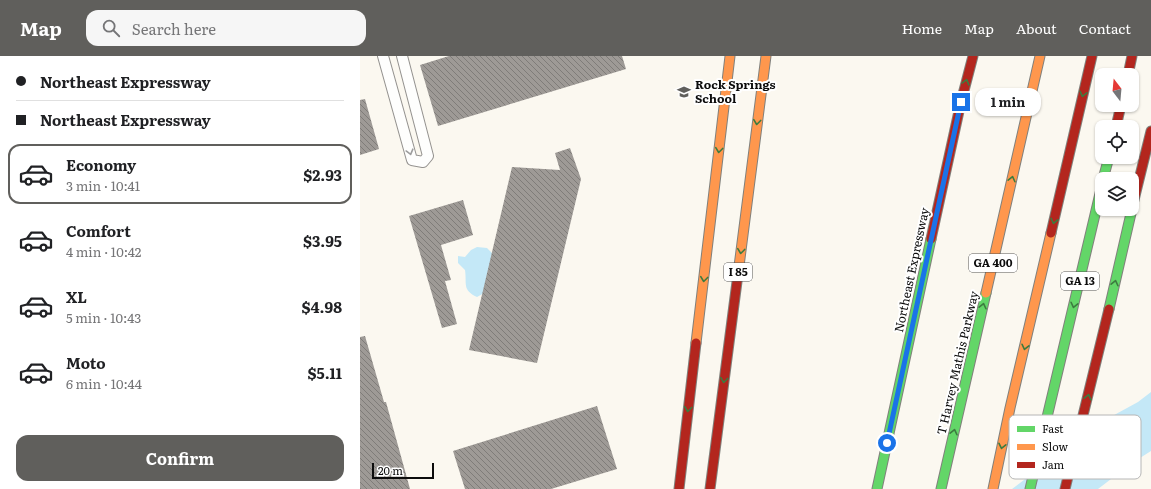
<!DOCTYPE html>
<html lang="en">
<head>
<meta charset="utf-8">
<style>
	body { margin:0; font-family:Literata,serif; background:#f6f6f6; color:#202124; height:100vh; display:flex; flex-direction:column; font-size:15px; white-space:nowrap }
	* { box-sizing:border-box; margin:0 }
	p { font-size:13px; color:#757577 }
	.icon { flex:none; width:22px; height:22px; fill:none; stroke:currentColor; stroke-width:2; stroke-linecap:round; stroke-linejoin:round }
	.map { position:relative; flex:1; overflow:hidden }
	.panel { display:flex; flex-direction:column; background:#fff; width:360px }
	.panel>* { flex:none }
	.hud { display:grid; align-content:center; height:88px; padding:0 16px; background:#fff }
	.needle { width:26px; rotate:344deg }
	.tools { position:absolute; left:735px; top:12px; display:grid; gap:8px }
	.tools a { display:grid; place-items:center; width:44px; height:44px; border-radius:8px; background:#fff; box-shadow:0 1px 3px #0004; font-size:20px }
	.scale { position:absolute; left:12px; bottom:10px; width:62px; box-sizing:border-box; padding-left:4px; border:2px solid #0c0c0c; border-top:0; font-size:11px; line-height:14px; white-space:nowrap; color:#0c0c0c; -webkit-text-stroke:3px #fff; paint-order:stroke }
	.end { position:absolute; width:18px; height:18px; margin:-9px; border:5px solid #1a73e8; background:#fff; box-shadow:0 0 0 2px #fff }
	.from { border-radius:50% }
	.bubble { position:absolute; height:28px; border-radius:12px; background:#fff; box-shadow:0 1px 3px #0004; font-size:13px; font-weight:700; line-height:28px; text-align:center }
	.hud b { display:flex; align-items:center; gap:14px; height:38px; font-size:15px }
	.hud b+b { border-top:1px solid #e0e0e0 }
	.hud i { width:10px; height:10px; background:#202124 }
	ul { padding:0; list-style:none }
	li { display:flex; align-items:center; gap:12px; height:60px; margin:0 8px 6px; padding:0 8px; border:2px solid transparent; border-radius:12px }
	li div { flex:1 }
	li b { display:block; font-size:15px }
	li em { font-style:normal; font-weight:700 }
	li.on { border-color:#605f5c }
	li>.icon { width:36px; height:36px; stroke-width:1.5 }
	.action { display:flex; gap:8px; margin-top:auto; padding:8px 16px }
	.action a { flex:1; height:46px; border-radius:12px; background:#605f5c; color:#fff; font-size:16px; font-weight:700; line-height:46px; text-align:center }
	header { display:flex; align-items:center; gap:24px; box-sizing:border-box; height:56px; padding:0 20px; background:#605f5c; color:#fff }
	header strong { font-size:19px }
	nav { display:flex; gap:22px; margin-inline-start:auto; font-size:14px }
	.search { width:280px; height:36px; background:#f6f6f6; display:flex; align-items:center; gap:10px; box-sizing:border-box; padding:0 14px; border-radius:12px; color:#757577; font-size:15px }
	main { display:flex; flex:1; min-height:0 }
	.map>svg:first-child { display:block }
	.water { fill:#c4e8f7 }
	.building { fill:url(#building-back-hatch) }
	.lines { fill:none; stroke-linecap:round; stroke-linejoin:round }
	.lane-casing { stroke:#94928f; stroke-width:12 }
	.fast-casing { stroke:#81807c; stroke-width:11 }
	.slow-casing { stroke:#81807c; stroke-width:11 }
	.jam-casing { stroke:#81807c; stroke-width:11 }
	.lane { stroke:#fefefd; stroke-width:10 }
	.fast { stroke:#63d668; stroke-width:9 }
	.slow { stroke:#ff974d; stroke-width:9 }
	.jam { stroke:#b3261e; stroke-width:9 }
	.oneway { stroke:#3c7b3f }
	.oneway2 { stroke:#9d9d9d }
	.route { stroke:#1a73e8; stroke-width:5 }
	.labels { text-anchor:middle; stroke-width:4; stroke-linejoin:round; paint-order:stroke }
	.shield { fill:#fff; stroke:#555; stroke-width:1 }
	.shield-label { font-size:11px; font-weight:bold; fill:#0c0c0c }
	.poi-label { font-size:12px; font-weight:bold; fill:#0c0c0c; stroke:#fff; text-anchor:start }
	.street-label { font-size:12px; fill:#0c0c0c; stroke:#fff }
	.key { fill:#fff; stroke:#b6b6b6; stroke-width:1 }
	.key-label { font-size:11px; fill:#0c0c0c }
</style>
</head>
<body>
<header>
<strong>Map</strong>
<div class="search"><svg class="icon" aria-label="search" viewBox="0 0 24 24"><circle cx="10" cy="10" r="6"/><path d="M15 15l6 6"/></svg>Search here</div>
<nav><a>Home</a><a>Map</a><a>About</a><a>Contact</a></nav>
</header>
<main>
<section class="panel">
<div class="hud">
<b><i class="from"></i>Northeast Expressway</b>
<b><i></i>Northeast Expressway</b>
</div>
<ul>
<li class="on"><svg class="icon" aria-label="car" viewBox="0 0 24 24"><path d="M5 17H2v-5l4-1 3-4h7l3 4 3 1v5h-3M9 17h6M6 11h13"/><circle cx="7" cy="17" r="2"/><circle cx="17" cy="17" r="2"/></svg><div><b>Economy</b><p>3 min · 10:41</p></div><em>$2.93</em></li>
<li><svg class="icon" aria-label="car" viewBox="0 0 24 24"><path d="M5 17H2v-5l4-1 3-4h7l3 4 3 1v5h-3M9 17h6M6 11h13"/><circle cx="7" cy="17" r="2"/><circle cx="17" cy="17" r="2"/></svg><div><b>Comfort</b><p>4 min · 10:42</p></div><em>$3.95</em></li>
<li><svg class="icon" aria-label="car" viewBox="0 0 24 24"><path d="M5 17H2v-5l4-1 3-4h7l3 4 3 1v5h-3M9 17h6M6 11h13"/><circle cx="7" cy="17" r="2"/><circle cx="17" cy="17" r="2"/></svg><div><b>XL</b><p>5 min · 10:43</p></div><em>$4.98</em></li>
<li><svg class="icon" aria-label="car" viewBox="0 0 24 24"><path d="M5 17H2v-5l4-1 3-4h7l3 4 3 1v5h-3M9 17h6M6 11h13"/><circle cx="7" cy="17" r="2"/><circle cx="17" cy="17" r="2"/></svg><div><b>Moto</b><p>6 min · 10:44</p></div><em>$5.11</em></li>
</ul>
<div class="action"><a>Confirm</a></div>
</section>
<div class="map">
<svg width="791" height="433" viewBox="0 0 791 433">
	<defs>
		<pattern id="building-back-hatch" width="6" height="6" patternUnits="userSpaceOnUse"><rect width="6" height="6" fill="#9e9a96"/><path d="M-1 5l2 2M0 0l6 6M5-1l2 2" fill="none" stroke="#7f7c79"/></pattern>
	</defs>
	<rect width="100%" height="100%" fill="#fbf8f0"/>
	<path class="water" d="M117 191 127 192 132 197 133 207 126 236 117 241C102 234 107 228 105 214L98 207V200L105 201 111 194Z
		M791 336V395L772 407 738 433H652L705 393 745 364 778 346Z"/>
	<path class="building" d="M89 0H262L266 13 78 70 60 9Z
		M5 43 19 93 0 99V44Z
		M210 92 221 123 177 307 109 294 152 111 200 114 195 97Z
		M103 144 113 179 81 189 91 224 85 225 97 268 82 272 49 160Z
		M5 280 24 346H26L50 433H0V281Z
		M237 350 257 413 191 433H105L93 395Z"/>
	<g class="lines">
		<g class="lane-casing">
			<path id="lane" d="M23 0 52 104 63 106
				M42 0 68 100 63 106"/>
		</g>
		<g class="fast-casing">
			<path id="fast" d="M743 123 749 101
				M749 253 772 153
				M517 433 571 183
				M581 433 626 237
				M670 433 742 129"/>
		</g>
		<g class="slow-casing">
			<path id="slow" d="M378 218 406 0
				M626 237 680 0
				M336 287 370 0
				M633 433 650 352 691 177"/>
		</g>
		<g class="jam-casing">
			<path id="jam" d="M768 19 772 0
				M756 71 761 49
				M772 152 791 75
				M691 177 732 0
				M571 183 601 46 613 0
				M319 433 336 287
				M350 433 378 218
				M705 433 749 253"/>
		</g>
		<use href="#lane" class="lane"/>
		<use href="#fast" class="fast"/>
		<use href="#slow" class="slow"/>
		<use href="#jam" class="jam"/>
	</g>
	<defs><path id="oneway-chevron" d="M-2-3.5L2.5 0L-2 3.5" fill="none" stroke-width="1.6" stroke-linecap="round" stroke-linejoin="round"/></defs>
	<g class="oneway">
		<use href="#oneway-chevron" transform="translate(606 26) rotate(-75)"/>
		<use href="#oneway-chevron" transform="translate(723 38) rotate(103)"/>
		<use href="#oneway-chevron" transform="translate(397 66) rotate(97)"/>
		<use href="#oneway-chevron" transform="translate(359 94) rotate(97)"/>
		<use href="#oneway-chevron" transform="translate(652 123) rotate(-77)"/>
		<use href="#oneway-chevron" transform="translate(694 165) rotate(103)"/>
		<use href="#oneway-chevron" transform="translate(381 195) rotate(97)"/>
		<use href="#oneway-chevron" transform="translate(344 223) rotate(97)"/>
		<use href="#oneway-chevron" transform="translate(755 227) rotate(-77)"/>
		<use href="#oneway-chevron" transform="translate(714 249) rotate(103)"/>
		<use href="#oneway-chevron" transform="translate(623 250) rotate(-77)"/>
		<use href="#oneway-chevron" transform="translate(665 291) rotate(103)"/>
		<use href="#oneway-chevron" transform="translate(364 324) rotate(97)"/>
		<use href="#oneway-chevron" transform="translate(728 341) rotate(-76)"/>
		<use href="#oneway-chevron" transform="translate(328 353) rotate(97)"/>
		<use href="#oneway-chevron" transform="translate(594 376) rotate(-77)"/>
		<use href="#oneway-chevron" transform="translate(642 390) rotate(102)"/>
	</g>
	<use class="oneway2" href="#oneway-chevron" transform="translate(50 96) rotate(75)"/>
	<g class="lines">
		<path class="route" d="M527 387 601 46"/>
	</g>
	<defs>
		<g id="school-bare" transform="scale(1.08)"><path d="M0-5L7-2L0 1L-7-2ZM-4 1L0 2.5L4 1V4Q0 6-4 4Z" fill="#605f5c" stroke="#fff" stroke-width="2.5" paint-order="stroke"/></g>
	</defs>
	<g fill-rule="evenodd">
		<use href="#school-bare" x="324" y="36"/>
	</g>
	<g class="labels">
		<g class="shield">
			<rect x="609" y="198" width="48" height="18" rx="3"/>
			<rect x="364" y="207" width="28" height="18" rx="3"/>
			<rect x="701" y="216" width="38" height="18" rx="3"/>
		</g>
		<g class="shield-label">
			<text x="633" y="211">GA 400</text>
			<text x="378" y="220">I 85</text>
			<text x="720" y="229">GA 13</text>
		</g>
		<g class="poi-label">
			<text x="335" y="33">Rock Springs<tspan x="335" dy="14">School</tspan></text>
		</g>
		<g class="street-label">
			<text transform="translate(552 214) rotate(-78)" y="4">Northeast Expressway</text>
			<text transform="translate(598 307) rotate(-77)" y="4">T Harvey Mathis Parkway</text>
		</g>
	</g>
	<rect x="649" y="359" width="132" height="64" rx="6" class="key"/>
	<rect x="657" y="370" width="18" height="6" fill="#63d668"/>
	<rect x="657" y="388" width="18" height="6" fill="#ff974d"/>
	<rect x="657" y="406" width="18" height="6" fill="#b3261e"/>
	<g class="key-label">
		<text x="682" y="377">Fast</text>
		<text x="682" y="395">Slow</text>
		<text x="682" y="413">Jam</text>
	</g>
</svg>
<div class="tools">
<a><svg class="needle" viewBox="-14 -14 28 28"><path d="M0-13l5 13h-10z" fill="#e53935"/><path d="M0 13l5-13h-10z" fill="#757577"/></svg></a>
<a><svg class="icon" aria-label="locate" viewBox="0 0 24 24"><circle cx="12" cy="12" r="6"/><path d="M12 2v4M12 18v4M2 12h4M18 12h4"/></svg></a>
<a><svg class="icon" aria-label="layers" viewBox="0 0 24 24"><path d="M12 4l9 5-9 5-9-5zM3 14l9 5 9-5"/></svg></a>
</div>
<div class="scale">20 m</div>
<i class="end from" style="left:527px;top:387px"></i>
<i class="end" style="left:601px;top:46px"></i>
<div class="bubble" style="left:615px;top:32px;width:66px">1 min</div>
</div>
</main>
</body>
</html>
